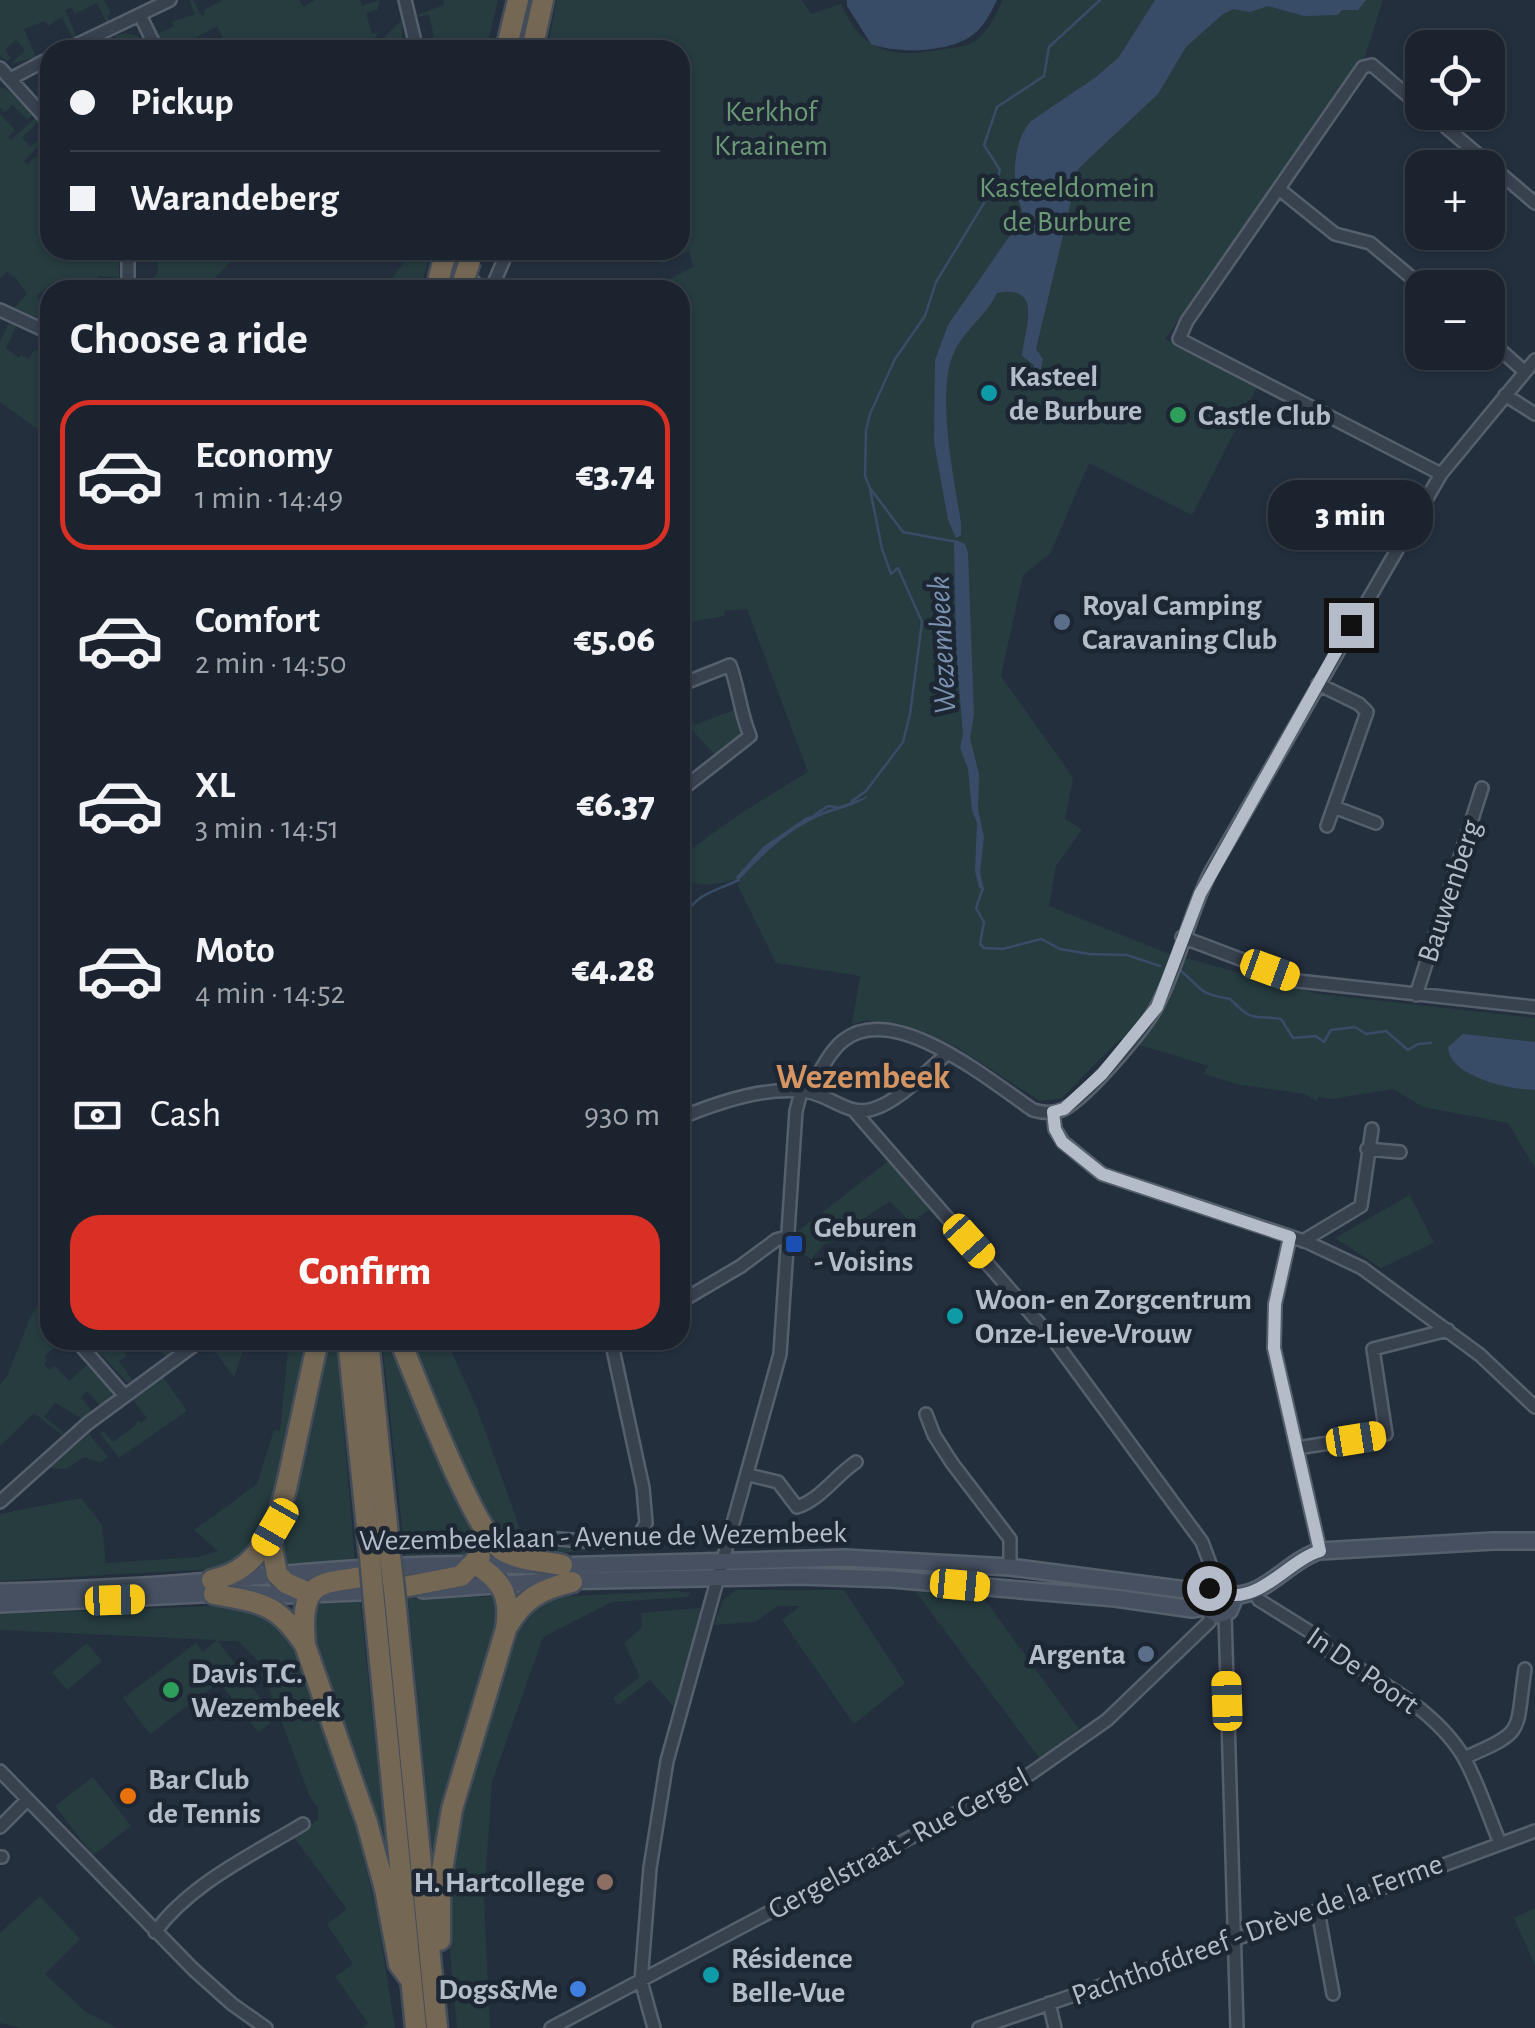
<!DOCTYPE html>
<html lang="en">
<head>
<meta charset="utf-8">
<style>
	body { margin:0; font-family:"Alegreya Sans",sans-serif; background:#242b36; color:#f1f3f6; height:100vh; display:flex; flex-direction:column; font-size:38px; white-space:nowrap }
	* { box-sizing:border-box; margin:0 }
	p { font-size:32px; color:#a0a4aa }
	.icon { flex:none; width:55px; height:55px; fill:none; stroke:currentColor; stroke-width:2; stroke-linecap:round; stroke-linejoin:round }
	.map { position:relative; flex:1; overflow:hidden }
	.side { position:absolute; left:40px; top:280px; width:650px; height:1070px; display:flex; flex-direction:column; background:#1b232e; border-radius:30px; box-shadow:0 2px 8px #0004,0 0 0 2px #39404a }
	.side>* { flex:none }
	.banner { position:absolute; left:40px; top:40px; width:650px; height:220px; border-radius:30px; box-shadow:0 2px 8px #0004,0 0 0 2px #39404a; display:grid; align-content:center; height:220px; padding:0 30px; background:#1b232e }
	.fabs { position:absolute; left:1405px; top:30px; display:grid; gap:20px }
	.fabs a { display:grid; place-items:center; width:100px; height:100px; border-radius:20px; background:#1b232e; box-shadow:0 2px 8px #0004,0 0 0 2px #39404a; font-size:50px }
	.end { position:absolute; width:45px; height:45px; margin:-22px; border:12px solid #b4bcc9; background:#111; box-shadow:0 0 0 5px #111 }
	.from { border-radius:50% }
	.bubble { position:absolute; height:70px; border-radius:30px; background:#1b232e; box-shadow:0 2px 8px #0004,0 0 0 2px #39404a; font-size:32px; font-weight:800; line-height:70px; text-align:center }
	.car { position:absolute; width:30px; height:60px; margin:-30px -15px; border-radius:12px; box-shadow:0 0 8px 2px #0007; background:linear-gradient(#f5c518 24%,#345 0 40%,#f5c518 0 76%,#345 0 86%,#f5c518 0) }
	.banner b { display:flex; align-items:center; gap:35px; height:95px; font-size:38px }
	.banner b+b { border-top:2px solid #39404a }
	.banner i { width:25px; height:25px; background:#f1f3f6 }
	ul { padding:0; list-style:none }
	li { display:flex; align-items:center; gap:30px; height:150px; margin:0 20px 15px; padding:0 10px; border:5px solid transparent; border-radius:30px }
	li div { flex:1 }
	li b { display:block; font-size:38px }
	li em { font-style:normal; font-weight:800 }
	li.current { border-color:#d93025 }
	li>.icon { width:90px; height:90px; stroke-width:1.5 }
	h2 { padding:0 30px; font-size:45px; line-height:120px }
	.pay { display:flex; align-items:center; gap:25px; height:110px; padding:0 30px; font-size:38px }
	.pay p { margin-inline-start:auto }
	.button { display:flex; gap:20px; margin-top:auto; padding:20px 30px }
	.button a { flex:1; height:115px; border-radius:30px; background:#d93025; color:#fff; font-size:40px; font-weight:800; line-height:115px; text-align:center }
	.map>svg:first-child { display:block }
	.green { fill:#263c3f }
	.water { fill:#394c67 }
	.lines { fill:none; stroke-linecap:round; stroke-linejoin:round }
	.stream { stroke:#394c67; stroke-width:2.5 }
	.minor-casing { stroke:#565f6c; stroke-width:16 }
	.secondary-casing { stroke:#565f6c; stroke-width:20 }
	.motorway-casing { stroke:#434c59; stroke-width:25 }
	.minor { stroke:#38414e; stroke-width:11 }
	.secondary { stroke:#465061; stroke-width:15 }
	.motorway { stroke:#746855; stroke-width:20 }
	.motorway-bridge-casing { stroke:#434c59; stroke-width:25; stroke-linecap:butt }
	.motorway-bridge { stroke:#746855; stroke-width:20 }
	.route { stroke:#b4bcc9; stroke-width:12 }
	.culture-dot { fill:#0f9aa8; stroke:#1d2633; stroke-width:4 }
	.leisure-dot { fill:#2e9e5b; stroke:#1d2633; stroke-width:4 }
	.service-dot { fill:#5c6f8a; stroke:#1d2633; stroke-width:4 }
	.transit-dot { fill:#1a4fb4; stroke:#1d2633; stroke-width:4 }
	.food-dot { fill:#e8710a; stroke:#1d2633; stroke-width:4 }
	.education-dot { fill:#8d6e63; stroke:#1d2633; stroke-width:4 }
	.shop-dot { fill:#3f7fe0; stroke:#1d2633; stroke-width:4 }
	.labels { text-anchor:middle; stroke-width:9; stroke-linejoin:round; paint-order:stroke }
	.park-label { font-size:30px; fill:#6b9a76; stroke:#1d2633 }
	.poi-label { font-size:30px; font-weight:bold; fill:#b4bcc9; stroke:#1d2633; text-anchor:start }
	.street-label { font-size:30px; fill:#b4bcc9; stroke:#1d2633 }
	.water-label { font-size:32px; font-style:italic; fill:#7c92b1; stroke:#1d2633 }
	.quarter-label { font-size:35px; font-weight:bold; fill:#d59563; stroke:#1d2633 }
</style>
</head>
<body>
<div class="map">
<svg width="1535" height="2028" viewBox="0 0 1535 2028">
	<rect width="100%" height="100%" fill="#242f3e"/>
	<path class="green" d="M0 0H104L111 14 107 16 110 22 107 23 97 3 75 14 72 7 65 10 77 37 73 39 62 17 48 26 45 21 24 29 36 57 11 64 25 50 16 40 5 50 11 58 7 61 0 56Z
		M189 0H193L202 16 205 14 204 10 223 0H299L304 7 315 0H360L362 6 380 0 378 9 366 13 372 34 380 32 375 37 379 42 402 20V41L395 50H283L285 43 276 41 272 50H199L223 38 217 26 174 50H165L152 20 159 33 174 26 172 22 195 14Z
		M443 0H498L486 50H431L435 41 429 15 418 17 417 15 444 5Z
		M557 0H802L811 14 841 4C861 50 891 59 938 50 947 48 961 48 969 44 986 37 996 15 1003 0H1383L1365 56 1165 339 1257 387 1192 515 1089 463 1050 554 1023 575 1001 676 1073 778 1065 819 1082 829 1056 866 1049 906 1167 953 1319 994 1535 1018V1168L1508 1123 1423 1107 1393 1089 1332 1099 1319 1097 1316 1101 1305 1094 1241 1085 1203 1074 1209 1066 1120 1039 1062 1098 1040 1101 958 1048 929 1034 900 1024H876L868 1020 852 1024 860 976 776 963 738 886 741 878C723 883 697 891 680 876V859C720 825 763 799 808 772L747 609 725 611 724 616 680 624V290H647L693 267 689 251 662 264 649 250H680V50H547Z
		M126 33 138 36 149 50H122L115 36Z
		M50 65V110L36 90 41 72Z
		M0 87 8 90 33 115 27 120 13 105 5 112 0 107Z
		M0 114 15 130 8 137 11 140 35 118 39 122 22 137 30 147 42 137 37 131 43 126 50 134 24 161 27 164 40 153 50 166V250H97L103 251 104 255H113L114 250H119V278L98 276V290H55L50 285 36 296 50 311 43 320 14 308 27 294 16 278 7 272 0 278Z
		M136 250H242L203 290H135V283L151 282 158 272 157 258 153 253 136 254Z
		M404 250H426L430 254 420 290H383L408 256Z
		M9 322 17 325 6 348 19 358 21 355 29 359 34 350 38 351 44 338 50 341 42 359 50 364V438L0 402V342Z
		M680 688 694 725 734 710 741 737 717 757 690 728 680 731Z
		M888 1161 933 1207 911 1223 890 1201 824 1245 811 1259 796 1249 797 1232Z
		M1410 1195 1434 1243 1381 1268 1335 1238Z
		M49 1286 50 1298 41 1312 50 1323V1340H63L44 1357 47 1360 44 1364 49 1370 55 1366 69 1381 87 1365 111 1390V1396L100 1406 87 1391 81 1397 92 1411 83 1419 55 1403 44 1417 64 1433 62 1435 34 1413 0 1446V1384L7 1376 30 1318Z
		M117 1340H164L173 1352 166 1357 150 1341 135 1351 132 1348 125 1353 127 1356 119 1361 133 1381 127 1382 92 1345 102 1344 106 1349Z
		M211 1340H247L234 1377 208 1342Z
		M289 1340H308L276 1492 263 1534 232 1568 0 1581V1514L81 1498 102 1525 106 1563 197 1557 218 1551 194 1530 257 1484 274 1430 280 1431Z
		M324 1340H336L355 1560 280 1566 278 1555Z
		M382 1340H393L475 1530 477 1545 474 1555 405 1557Z
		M410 1340H446L477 1408 520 1529 547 1532 548 1540 592 1544V1551C568 1551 536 1558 515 1547 482 1530 427 1380 410 1340Z
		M163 1377 187 1411 119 1458 100 1433 103 1431 113 1442 136 1425 137 1420 141 1423 147 1418 133 1400Z
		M89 1434 108 1457 100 1463 85 1457 66 1469 49 1468Z
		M736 1590H844L905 1683 854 1724 782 1620 800 1606H778L755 1622 714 1625 723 1600Z
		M677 1591 690 1593 688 1597 612 1602 543 1637 492 1782 484 1900 490 2028H457C452 1973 444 1915 451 1860 460 1782 492 1706 515 1631L525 1613 550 1597Z
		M916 1592 982 1596 1079 1729 1040 1759Z
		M501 1596 504 1604 435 1879 408 1599Z
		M360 1601 391 1889 310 1635 311 1602Z
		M244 1605 267 1609 296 1645 357 1832 377 1913 395 2028H363L368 2023 335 1977 353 1964 327 1924 347 1909 293 1836 318 1820V1808L310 1797 259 1662 238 1641H218L276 1719 258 1732 219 1682 150 1734 123 1698 196 1643 203 1652 217 1640 0 1630V1614Z
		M700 1608 702 1620 675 1708 650 1680 618 1705 613 1698 640 1677 624 1643 642 1627 641 1613Z
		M87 1643 102 1661 67 1690 52 1672Z
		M93 1777 131 1826 93 1855 55 1806Z
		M40 1896 80 1939 45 1974 86 2012 117 2028H21L0 2023V1933Z
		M1535 1908V1965L1514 1918Z"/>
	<path class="water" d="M847 0H997C991 12 985 25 974 34 950 53 898 54 871 44L847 6Z
		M1155 0H1366L1358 10H1342L1338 15 1304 16 1268 6 1250 12 1233 9 1223 14 1186 47 1158 94 1079 168 1036 349 1043 359 1038 383H1029L1034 365 1022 356C1024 330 1045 284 997 293 988 313 966 329 955 350 935 390 954 478 961 523V535L956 538 948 520 934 442 935 360 948 325 1020 221C1025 207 1018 205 1016 191 1013 168 1015 139 1031 121L1096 77 1119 57Z
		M956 540 965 544 968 553 974 715 970 738 979 774 978 809 984 837 980 872 984 890 979 888 975 871 977 823 972 811 968 769 960 748 963 734 956 651 954 542Z
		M869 796C853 808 834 809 816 818 786 832 762 855 740 879L735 878 764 846 805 818Z
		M1463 1034 1535 1042V1090C1511 1090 1449 1077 1448 1047Z"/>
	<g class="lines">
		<path class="stream" d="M957 542 903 532 870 488 865 476 866 430 870 414 895 359 925 316 936 282 995 185 1000 170 984 145 997 107 1044 76 1049 47 1100 0
			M852 801 866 791 903 742 910 714 922 622 898 568 891 574 882 549 870 489
			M816 814 828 806 836 807
			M983 888 976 908 984 922 980 944 984 948 1003 949 1041 939 1060 949 1089 954 1127 955 1160 966
			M680 919C702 891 708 894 739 880
			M1181 971C1205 991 1197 993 1230 999 1255 1024 1251 1014 1281 1019L1293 1038 1316 1036 1324 1042 1331 1030 1355 1027 1366 1034 1386 1031 1408 1050 1418 1044 1431 1043"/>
		<g class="minor-casing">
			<path id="minor" d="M405 0 417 50
				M140 15 157 50
				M66 50 170 0
				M0 68 50 123
				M10 79 50 58
				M1422 108 1372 65 1363 67 1187 321 1179 339 1441 474
				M1428 112 1535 203
				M1279 189 1335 234 1370 243 1424 288
				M128 250V290
				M446 254 482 290
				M491 290 508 250
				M0 310 50 333
				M1488 339 1524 371
				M1505 395 1535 414
				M1318 684 1359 704 1367 712 1327 826
				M680 685 730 665C739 689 740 712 750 736L680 791
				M1334 807 1376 823
				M1182 937 1298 981 1535 1007
				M1416 995 1482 788
				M807 1092C819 1076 828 1052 844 1040 895 1001 990 1081 1033 1110 1043 1113 1054 1114 1064 1109 1087 1097 1146 1029 1158 1004 1180 962 1189 915 1210 873L1441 474 1535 360
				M1053 1112 1055 1129 1063 1142 1102 1174 1307 1242 1362 1268 1480 1355 1535 1407
				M856 1113 1053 1339 1202 1542 1218 1585
				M680 1118C716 1103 769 1085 808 1092 832 1096 849 1117 873 1109 901 1100 925 1072 947 1054
				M1367 1149 1400 1152
				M1290 1237 1275 1304 1274 1348 1320 1551
				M1303 1241 1361 1206 1372 1129
				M680 1302 741 1266 776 1240 789 1236
				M48 1308 50 1310
				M76 1340 125 1396
				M926 1414 934 1435 952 1463 1010 1539V1567
				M1297 1448 1386 1434 1373 1349 1448 1330
				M749 1475 778 1482 797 1507C821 1499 834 1477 856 1462
				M0 1502 87 1424 201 1340
				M558 1539 598 1542 638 1538 646 1523 643 1488 611 1340
				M1254 1591 1259 1600 1323 1640 1327 1650C1375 1679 1433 1707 1463 1756 1478 1782 1488 1815 1500 1843
				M1225 1614 1237 2028
				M1464 1758C1527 1730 1515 1735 1525 1669
				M0 1771 193 1969 232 2004 266 2028
				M0 1827 27 1800
				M0 1857H2
				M1318 1911 1333 1994
				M155 1932C191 1883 252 1855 303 1824
				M1049 2003 1055 2028
				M551 2028 1030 1774 1107 1720 1209 1622 1212 1614
				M654 2028 641 1981 650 1868 667 1761 780 1354 796 1111 801 1092
				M979 2028 1371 1892 1535 1831"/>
		</g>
		<g class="secondary-casing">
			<path id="secondary" d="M423 1590 552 1581 800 1576 891 1579 1115 1598 1192 1609 1205 1607 1218 1615 1229 1611 1233 1602 1228 1589 1218 1585 1205 1592 1194 1591 1010 1567 846 1558 552 1566
				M0 1592C76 1590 154 1587 230 1579 329 1570 429 1561 529 1566
				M244 1593 287 1595 380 1591
				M1232 1595C1265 1597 1289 1560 1320 1551L1493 1541H1535
				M0 1604 221 1593"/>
		</g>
		<g class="motorway-casing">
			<path id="motorway" d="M506 50 518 0
				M532 50 543 0
				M436 290 442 266
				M348 1340 370 1557
				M368 1340 390 1555
				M400 1340C416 1379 474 1532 502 1550 519 1561 543 1561 562 1565
				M212 1580C241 1574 256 1558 271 1533
				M388 1590 461 1576 480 1556
				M214 1594C262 1603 277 1603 305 1645L367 1823 385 1889 399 1964 411 1980
				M311 1594 286 1583 277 1574 271 1542 286 1489 318 1340
				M395 1599 437 2028
				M374 1601 416 2028
				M507 1627C523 1599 541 1589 572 1582
				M305 1643C297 1559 339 1594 386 1567
				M440 1940V1883L452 1809 506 1629C511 1597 503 1580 475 1564"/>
		</g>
		<use href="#minor" class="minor"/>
		<use href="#secondary" class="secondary"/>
		<use href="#motorway" class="motorway"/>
		<g class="motorway-bridge-casing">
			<path id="motorway-bridge" d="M442 266 448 250
				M462 285 470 261
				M390 1555 395 1599
				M370 1557 374 1601"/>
		</g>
		<use href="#motorway-bridge" class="motorway-bridge"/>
	</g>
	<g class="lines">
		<path class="route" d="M1209 1588 1224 1586 1232 1595C1265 1597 1290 1560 1320 1551L1274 1348 1275 1304 1290 1237 1102 1174 1062 1142 1055 1129 1053 1112 1064 1109 1102 1074 1157 1007 1200 894 1351 625"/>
	</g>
	<g class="culture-dot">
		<circle cx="989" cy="393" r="10"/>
		<circle cx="955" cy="1316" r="10"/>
		<circle cx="711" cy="1975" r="10"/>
	</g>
	<g class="leisure-dot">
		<circle cx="1178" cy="415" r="10"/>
		<circle cx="171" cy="1690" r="10"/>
	</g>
	<g class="service-dot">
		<circle cx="1062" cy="622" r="10"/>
		<circle cx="1146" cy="1654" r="10"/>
	</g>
	<rect class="transit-dot" x="784" y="1234" width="20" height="20" rx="5"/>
	<circle class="food-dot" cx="128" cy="1796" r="10"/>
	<circle class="education-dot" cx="605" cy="1882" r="10"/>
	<circle class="shop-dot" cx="578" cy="1989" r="10"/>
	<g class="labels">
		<g class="park-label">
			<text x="771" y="121">Kerkhof<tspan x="771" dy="34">Kraainem</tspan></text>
			<text x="1067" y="197">Kasteeldomein<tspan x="1067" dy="34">de Burbure</tspan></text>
		</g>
		<g class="poi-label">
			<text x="1009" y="386">Kasteel<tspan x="1009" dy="34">de Burbure</tspan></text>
			<text x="1198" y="425">Castle Club</text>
			<text x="1082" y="615">Royal Camping<tspan x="1082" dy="34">Caravaning Club</tspan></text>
			<text x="814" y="1237">Geburen<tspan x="814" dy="34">- Voisins</tspan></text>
			<text x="975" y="1309">Woon- en Zorgcentrum<tspan x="975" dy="34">Onze-Lieve-Vrouw</tspan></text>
			<text x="1126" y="1664" text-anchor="end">Argenta</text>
			<text x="191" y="1683">Davis T.C.<tspan x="191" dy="34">Wezembeek</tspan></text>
			<text x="148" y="1789">Bar Club<tspan x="148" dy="34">de Tennis</tspan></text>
			<text x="585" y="1892" text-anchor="end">H. Hartcollege</text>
			<text x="731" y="1968">Résidence<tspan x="731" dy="34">Belle-Vue</tspan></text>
			<text x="558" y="1999" text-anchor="end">Dogs&amp;Me</text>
		</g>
		<g class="street-label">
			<text transform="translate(1449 891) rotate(-72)" y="10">Bauwenberg</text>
			<text transform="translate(603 1536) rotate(-1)" y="10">Wezembeeklaan - Avenue de Wezembeek</text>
			<text transform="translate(1363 1670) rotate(35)" y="10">In De Poort</text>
			<text transform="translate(898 1843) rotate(-28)" y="10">Gergelstraat - Rue Gergel</text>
			<text transform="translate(1257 1929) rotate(-20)" y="10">Pachthofdreef - Drève de la Ferme</text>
		</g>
		<g class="water-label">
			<text transform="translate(941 645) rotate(-93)" y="11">Wezembeek</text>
		</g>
		<g class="quarter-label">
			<text x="863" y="1088">Wezembeek</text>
		</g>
	</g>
</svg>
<div class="fabs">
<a><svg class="icon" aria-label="locate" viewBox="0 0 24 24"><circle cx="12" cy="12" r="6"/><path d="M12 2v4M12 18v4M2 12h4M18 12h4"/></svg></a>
<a>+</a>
<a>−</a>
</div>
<i class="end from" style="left:1209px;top:1588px"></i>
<i class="end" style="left:1351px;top:625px"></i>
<div class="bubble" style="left:1268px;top:480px;width:165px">3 min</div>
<i class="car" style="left:1270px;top:970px;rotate:110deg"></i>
<i class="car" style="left:969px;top:1241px;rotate:138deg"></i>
<i class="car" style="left:1356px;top:1439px;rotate:81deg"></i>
<i class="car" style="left:275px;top:1527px;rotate:210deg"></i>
<i class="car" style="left:960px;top:1585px;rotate:95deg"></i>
<i class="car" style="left:115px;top:1600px;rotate:88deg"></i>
<i class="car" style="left:1227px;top:1701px;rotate:358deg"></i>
<div class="banner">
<b><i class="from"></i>Pickup</b>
<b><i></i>Warandeberg</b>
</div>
<section class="side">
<h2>Choose a ride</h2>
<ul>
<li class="current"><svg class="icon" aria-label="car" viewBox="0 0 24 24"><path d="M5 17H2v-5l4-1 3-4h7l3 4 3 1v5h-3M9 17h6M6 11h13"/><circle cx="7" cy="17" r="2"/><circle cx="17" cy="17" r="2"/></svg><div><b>Economy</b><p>1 min · 14:49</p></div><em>€3.74</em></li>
<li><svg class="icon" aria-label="car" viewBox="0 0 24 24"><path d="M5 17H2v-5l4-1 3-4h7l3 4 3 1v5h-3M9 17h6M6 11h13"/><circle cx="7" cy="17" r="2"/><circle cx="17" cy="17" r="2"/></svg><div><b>Comfort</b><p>2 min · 14:50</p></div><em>€5.06</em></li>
<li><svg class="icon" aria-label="car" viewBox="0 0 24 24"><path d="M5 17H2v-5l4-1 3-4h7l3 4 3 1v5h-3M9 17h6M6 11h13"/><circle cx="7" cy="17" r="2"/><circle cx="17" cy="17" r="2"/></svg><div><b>XL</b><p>3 min · 14:51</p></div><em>€6.37</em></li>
<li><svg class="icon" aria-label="car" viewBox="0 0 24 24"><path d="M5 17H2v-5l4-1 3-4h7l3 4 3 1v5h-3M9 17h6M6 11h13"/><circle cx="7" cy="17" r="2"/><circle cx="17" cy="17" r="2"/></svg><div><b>Moto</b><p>4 min · 14:52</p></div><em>€4.28</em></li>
</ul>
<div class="pay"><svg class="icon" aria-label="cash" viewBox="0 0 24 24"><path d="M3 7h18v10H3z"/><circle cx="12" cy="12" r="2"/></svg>Cash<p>930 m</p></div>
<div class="button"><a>Confirm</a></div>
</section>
</div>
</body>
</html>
